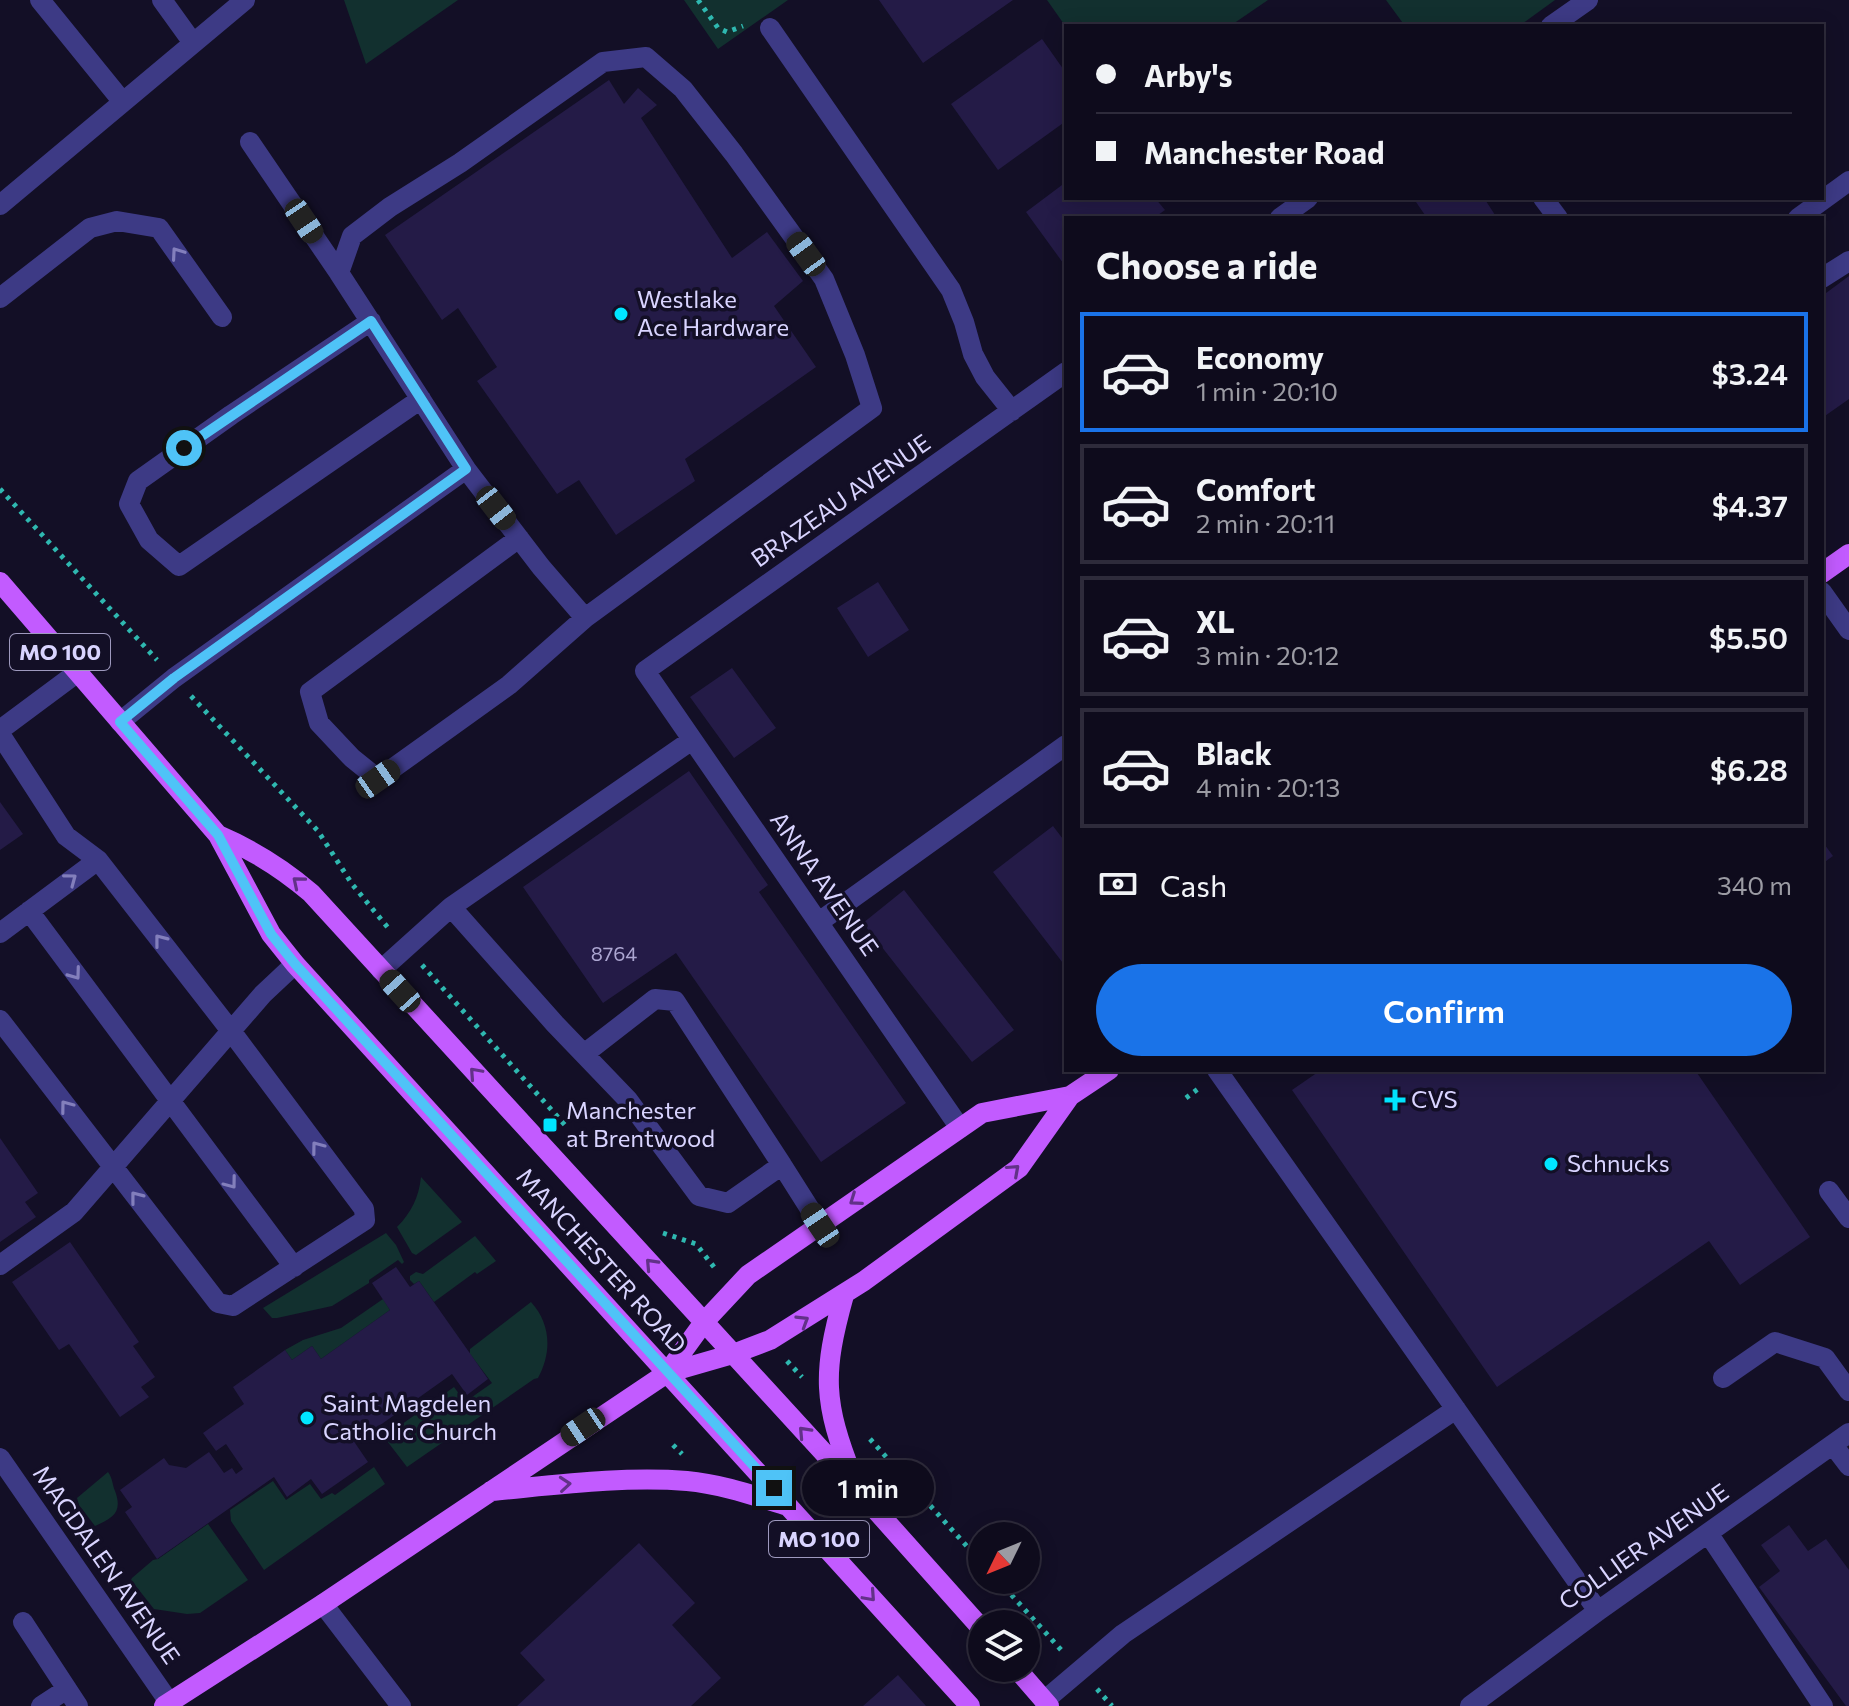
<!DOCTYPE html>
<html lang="en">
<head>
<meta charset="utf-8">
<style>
	body { margin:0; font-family:Commissioner,sans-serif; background:#171425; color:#f1f3f6; height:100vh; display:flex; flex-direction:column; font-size:30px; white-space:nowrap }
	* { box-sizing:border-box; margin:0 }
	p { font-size:26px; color:#9b9ba3 }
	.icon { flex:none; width:44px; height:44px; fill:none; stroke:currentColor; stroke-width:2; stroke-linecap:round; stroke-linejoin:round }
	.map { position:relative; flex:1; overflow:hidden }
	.drawer { position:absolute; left:1064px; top:216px; width:760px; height:856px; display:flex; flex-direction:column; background:#0e0b1c; border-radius:0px; box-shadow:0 4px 20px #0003,0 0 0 2px #2e2b3b }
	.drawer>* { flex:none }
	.top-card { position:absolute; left:1064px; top:24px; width:760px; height:176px; border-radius:0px; box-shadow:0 4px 20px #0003,0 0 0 2px #2e2b3b; display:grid; align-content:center; height:176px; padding:0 32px; background:#0e0b1c }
	.needle { width:52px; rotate:227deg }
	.fabs { position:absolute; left:968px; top:1522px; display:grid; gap:16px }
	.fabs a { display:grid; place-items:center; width:72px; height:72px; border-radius:50%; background:#0e0b1c; box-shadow:0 4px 20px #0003,0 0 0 2px #2e2b3b; font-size:40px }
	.end { position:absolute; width:36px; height:36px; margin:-18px; border:10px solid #4fc3f7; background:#111; box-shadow:0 0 0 4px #111 }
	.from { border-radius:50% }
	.bubble { position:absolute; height:56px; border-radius:28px; background:#0e0b1c; box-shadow:0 4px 20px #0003,0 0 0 2px #2e2b3b; font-size:26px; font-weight:600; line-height:56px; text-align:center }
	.car { position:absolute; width:24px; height:48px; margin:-24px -12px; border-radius:10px; box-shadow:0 0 6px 2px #0007; background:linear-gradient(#222 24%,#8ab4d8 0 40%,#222 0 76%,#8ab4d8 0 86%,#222 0) }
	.top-card b { display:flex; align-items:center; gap:28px; height:76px; font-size:30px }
	.top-card b+b { border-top:2px solid #2e2b3b }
	.top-card i { width:20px; height:20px; background:#f1f3f6 }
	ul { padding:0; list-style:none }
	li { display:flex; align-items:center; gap:24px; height:120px; margin:0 16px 12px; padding:0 16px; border:4px solid #2e2b3b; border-radius:0px }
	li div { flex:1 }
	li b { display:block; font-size:30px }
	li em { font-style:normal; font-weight:600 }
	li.current { border-color:#1a73e8 }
	li>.icon { width:72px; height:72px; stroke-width:1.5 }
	h2 { padding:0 32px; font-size:36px; line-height:96px }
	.pay { display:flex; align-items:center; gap:20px; height:88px; padding:0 32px; font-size:30px }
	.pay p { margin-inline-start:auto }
	.primary-button { display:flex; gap:16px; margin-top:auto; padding:16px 32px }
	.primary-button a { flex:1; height:92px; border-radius:48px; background:#1a73e8; color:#fff; font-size:32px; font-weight:600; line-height:92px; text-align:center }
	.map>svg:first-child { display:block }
	.green { fill:#12302f }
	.building { fill:#241b47 }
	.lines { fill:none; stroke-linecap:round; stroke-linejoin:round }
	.path { stroke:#2fb8b0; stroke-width:5; stroke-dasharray:4 6; stroke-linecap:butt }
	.minor { stroke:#3d3a85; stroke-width:20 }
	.major { stroke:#c25bff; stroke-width:20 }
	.oneway { stroke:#837fbc }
	.oneway2 { stroke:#623188 }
	.route { stroke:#4fc3f7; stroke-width:10 }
	.poi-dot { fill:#00e5ff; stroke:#130f26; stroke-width:3 }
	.labels { text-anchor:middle; stroke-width:7; stroke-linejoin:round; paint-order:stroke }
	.number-label { font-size:20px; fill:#aca6d1 }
	.shield { fill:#130f26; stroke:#9e99be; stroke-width:2 }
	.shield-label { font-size:22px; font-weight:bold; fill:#d9d4ff }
	.poi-label { font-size:24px; fill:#d9d4ff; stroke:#130f26; text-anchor:start }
	.street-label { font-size:24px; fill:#d9d4ff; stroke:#130f26 }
</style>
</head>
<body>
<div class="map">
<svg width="1849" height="1706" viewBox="0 0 1849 1706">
	<rect width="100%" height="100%" fill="#130f26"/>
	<path class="green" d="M344 0H458L366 64Z
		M684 0H788L718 49Z
		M1047 0H1268L1230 26 1066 27Z
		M1386 0H1555L1519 26H1405Z
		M421 1177 462 1222 416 1255 412 1253 397 1227C411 1213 419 1197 421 1177Z
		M386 1233 396 1245 404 1262 402 1264 398 1260 369 1280V1283L332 1306 277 1318H272L263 1308Z
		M475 1236 496 1261 477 1274 475 1272 434 1302 419 1281 414 1284 410 1280V1276L416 1272 423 1274Z
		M383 1299 390 1310 321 1359 312 1346 292 1360 285 1350 303 1340 341 1328Z
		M531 1302C551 1324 552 1352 538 1378L534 1379 407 1467 384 1437 454 1387 465 1402 492 1383 470 1354V1349Z
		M374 1467 385 1484 264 1570 231 1521 230 1510 273 1481 286 1500 310 1484 321 1499 332 1493 335 1495Z
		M108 1472C113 1479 112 1484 115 1491 123 1512 113 1518 95 1526L79 1505 77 1498Z
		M208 1524 248 1580 200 1613 187 1614 154 1609 131 1580 132 1578 153 1560 158 1559Z"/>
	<path class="building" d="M879 0H1013L923 63Z
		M1042 39 1066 73V121L998 170 951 104Z
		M609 80 624 104 638 88 657 105 641 118 732 258 767 232 803 281 774 306 816 367 685 459 695 481 616 535 579 480 557 494 477 381 497 367 458 308 442 320 385 235Z
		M1066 182V198H1155L1165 210 1154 218H1066V267L1026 212Z
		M1422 198H1484L1497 218H1427L1416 202Z
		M1849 276V399L1822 418V296Z
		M878 582 909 630 868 657 837 608Z
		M732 668 776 728 734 758 690 697Z
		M689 771 768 885 759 892 906 1103 821 1162 676 953 603 1003 523 887Z
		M0 802 23 834 0 850Z
		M1053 826 1066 843V967L993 872Z
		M1822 841 1833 856 1822 864Z
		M904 890 1014 1030 972 1062 863 923Z
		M1321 1070H1695L1810 1237 1740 1285 1709 1241 1497 1387 1292 1090Z
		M0 1138 38 1193 25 1202 36 1217 0 1242Z
		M70 1242 139 1342 133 1346 155 1377 141 1387 149 1397 120 1417 69 1344 59 1350 12 1282Z
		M396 1267 410 1287 419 1281 488 1379 467 1395 452 1374 355 1443 368 1462 322 1494 311 1479 287 1497 274 1477 157 1559 125 1512 132 1507 120 1490 164 1458 169 1465 186 1468 209 1452 224 1473 232 1468 236 1474 243 1469 226 1444 216 1451 203 1433 244 1404 233 1387 285 1350 292 1360 312 1346 321 1359 390 1310 372 1283Z
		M1789 1525 1808 1551 1826 1539 1849 1570V1706H1846L1759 1587 1780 1571 1761 1545Z
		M639 1543 695 1603 672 1625 721 1678 691 1706H517L545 1680 520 1653Z
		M898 1675 926 1706H863Z"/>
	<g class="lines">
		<path class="path" d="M698 0 718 28 727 32 743 26
			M0 489 157 660
			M191 696 318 831 352 884 389 929
			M422 965 565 1125
			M1186 1098 1198 1089
			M663 1233 696 1244 717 1271
			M787 1361 802 1377
			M870 1439 982 1563
			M673 1445 682 1454
			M998 1580 1063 1652
			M1097 1689 1112 1706"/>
		<path class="minor" d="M40 0 122 101
			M162 0 193 43
			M1551 26 1588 0
			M770 28 951 290 964 322 973 354 985 377 1012 411
			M1543 198 1558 218
			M0 205 245 0
			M1280 218 1308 198
			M1798 218 1849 181
			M339 273 466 469
			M1822 278 1849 261
			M0 298 90 228 117 221 159 228 222 317
			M371 321 231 415 138 481 129 504 149 540 179 566 421 399
			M519 538 310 692 319 723 352 758 378 779 509 685 585 618
			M1822 592 1849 630
			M120 722 174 678 466 469 541 567 585 618 872 408 855 355 824 279 734 154 683 89 646 57 603 62 460 163 390 207 352 236 339 273 250 142
			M0 730 78 672
			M0 734 66 836 98 860 231 1031 364 1209 365 1220 233 1306 218 1303 0 1020
			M451 907 555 1024 628 1100 699 1196 728 1203 782 1165 820 1225
			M29 911 294 1267
			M819 922 1066 745
			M0 933 98 860
			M381 970 451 907 692 740
			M584 1054 655 999 675 1001 782 1165
			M1217 1070 1598 1611
			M960 1128 645 671 1066 372
			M1829 1191 1849 1218
			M0 1265 74 1212 263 994 295 964
			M1723 1378 1775 1342 1825 1358 1849 1391
			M1833 1445 1849 1466
			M0 1458 169 1702
			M1708 1533 1823 1706
			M323 1604 401 1706
			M23 1622 78 1706
			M1044 1701 1123 1634 1456 1409
			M41 1706 67 1689
			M1470 1706 1598 1611 1849 1433"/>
		<path class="major" d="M1822 573 1849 554
			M0 582 218 835 271 934 295 964 970 1706
			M218 835C253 850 282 868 311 893L857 1489 982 1629
			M844 1295C822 1374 823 1402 853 1478
			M667 1373 704 1322 748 1275 982 1113 1070 1096
			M491 1491C556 1485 622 1476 687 1481 721 1484 755 1496 788 1506
			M1016 1668 1049 1706
			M164 1706 323 1604 667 1373 733 1354 770 1340 864 1281 1019 1168 1070 1096 1109 1070"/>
	</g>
	<defs><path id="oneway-chevron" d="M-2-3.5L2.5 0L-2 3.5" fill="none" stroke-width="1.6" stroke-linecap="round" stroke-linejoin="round" transform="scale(2)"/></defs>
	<g class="oneway">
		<use href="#oneway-chevron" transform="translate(177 253) rotate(-125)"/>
		<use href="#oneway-chevron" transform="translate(71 879) rotate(-37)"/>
		<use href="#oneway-chevron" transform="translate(160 940) rotate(-128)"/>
		<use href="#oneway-chevron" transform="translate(75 974) rotate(54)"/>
		<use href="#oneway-chevron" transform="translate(66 1106) rotate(-127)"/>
		<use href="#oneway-chevron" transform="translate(317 1147) rotate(-127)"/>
		<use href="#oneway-chevron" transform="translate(231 1183) rotate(53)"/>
		<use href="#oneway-chevron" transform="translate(136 1197) rotate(-128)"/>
	</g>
	<g class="oneway2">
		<use href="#oneway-chevron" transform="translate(298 882) rotate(-140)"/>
		<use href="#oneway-chevron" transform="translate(475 1073) rotate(-132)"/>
		<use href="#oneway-chevron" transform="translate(1014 1170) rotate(-42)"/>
		<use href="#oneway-chevron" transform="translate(855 1200) rotate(145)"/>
		<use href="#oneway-chevron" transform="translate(651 1264) rotate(-133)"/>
		<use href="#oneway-chevron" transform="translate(803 1321) rotate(-32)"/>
		<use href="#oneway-chevron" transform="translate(804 1432) rotate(-133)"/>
		<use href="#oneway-chevron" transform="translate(565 1484) rotate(-5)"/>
		<use href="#oneway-chevron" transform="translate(870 1596) rotate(48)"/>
	</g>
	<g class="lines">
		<path class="route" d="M184 448 371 321 466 469 174 678 120 722 218 835 271 934 295 964 774 1488"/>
	</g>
	<g class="poi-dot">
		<circle cx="621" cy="314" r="8"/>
		<path d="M1391 1088h8v8h8v8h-8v8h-8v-8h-8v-8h8z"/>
		<rect x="542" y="1117" width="16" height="16" rx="4"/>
		<circle cx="1551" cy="1164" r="8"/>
		<circle cx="307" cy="1418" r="8"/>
	</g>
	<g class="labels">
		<g class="number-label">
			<text x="614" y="961">8764</text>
		</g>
		<g class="shield">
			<rect x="10" y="634" width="100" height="36" rx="6"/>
			<rect x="769" y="1521" width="100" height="36" rx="6"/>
		</g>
		<g class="shield-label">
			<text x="60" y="660">MO 100</text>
			<text x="819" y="1547">MO 100</text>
		</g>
		<g class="poi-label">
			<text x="637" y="308">Westlake<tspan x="637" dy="28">Ace Hardware</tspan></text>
			<text x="1411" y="1108">CVS</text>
			<text x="566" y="1119">Manchester<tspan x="566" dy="28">at Brentwood</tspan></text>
			<text x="1567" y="1172">Schnucks</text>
			<text x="323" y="1412">Saint Magdelen<tspan x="323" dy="28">Catholic Church</tspan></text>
		</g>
		<g class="street-label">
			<text transform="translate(841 501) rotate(-35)" y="8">BRAZEAU AVENUE</text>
			<text transform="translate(824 884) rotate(55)" y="8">ANNA AVENUE</text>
			<text transform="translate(601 1261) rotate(48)" y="8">MANCHESTER ROAD</text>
			<text transform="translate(1644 1547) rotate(-35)" y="8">COLLIER AVENUE</text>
			<text transform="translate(106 1565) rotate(55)" y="8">MAGDALEN AVENUE</text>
		</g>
	</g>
</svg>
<div class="fabs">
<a><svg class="needle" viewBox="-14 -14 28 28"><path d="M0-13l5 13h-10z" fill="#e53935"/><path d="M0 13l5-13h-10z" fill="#9b9ba3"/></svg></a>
<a><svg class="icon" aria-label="layers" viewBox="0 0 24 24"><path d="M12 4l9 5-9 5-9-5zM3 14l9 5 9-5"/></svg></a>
</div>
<i class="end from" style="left:184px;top:448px"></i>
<i class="end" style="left:774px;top:1488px"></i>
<div class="bubble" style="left:802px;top:1460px;width:132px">1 min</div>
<i class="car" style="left:304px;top:221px;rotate:146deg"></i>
<i class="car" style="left:806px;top:254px;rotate:324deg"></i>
<i class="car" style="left:496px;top:508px;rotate:142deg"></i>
<i class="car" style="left:378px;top:779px;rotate:55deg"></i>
<i class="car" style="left:400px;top:991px;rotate:318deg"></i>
<i class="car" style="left:820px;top:1225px;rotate:326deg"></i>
<i class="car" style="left:583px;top:1427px;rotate:236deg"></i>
<div class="top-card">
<b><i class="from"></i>Arby's</b>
<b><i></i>Manchester Road</b>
</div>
<section class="drawer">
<h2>Choose a ride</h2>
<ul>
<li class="current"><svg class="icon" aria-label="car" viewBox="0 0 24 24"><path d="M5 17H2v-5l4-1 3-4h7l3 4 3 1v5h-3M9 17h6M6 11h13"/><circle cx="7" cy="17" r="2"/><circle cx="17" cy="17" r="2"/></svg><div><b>Economy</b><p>1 min · 20:10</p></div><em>$3.24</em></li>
<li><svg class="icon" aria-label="car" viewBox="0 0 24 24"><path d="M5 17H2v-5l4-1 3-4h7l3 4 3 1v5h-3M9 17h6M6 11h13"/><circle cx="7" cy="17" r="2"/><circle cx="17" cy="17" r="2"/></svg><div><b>Comfort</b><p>2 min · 20:11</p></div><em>$4.37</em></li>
<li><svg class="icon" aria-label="car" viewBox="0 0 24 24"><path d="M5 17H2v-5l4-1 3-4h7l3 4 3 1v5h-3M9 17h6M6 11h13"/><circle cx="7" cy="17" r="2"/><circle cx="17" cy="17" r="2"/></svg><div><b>XL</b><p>3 min · 20:12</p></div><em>$5.50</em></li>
<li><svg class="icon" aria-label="car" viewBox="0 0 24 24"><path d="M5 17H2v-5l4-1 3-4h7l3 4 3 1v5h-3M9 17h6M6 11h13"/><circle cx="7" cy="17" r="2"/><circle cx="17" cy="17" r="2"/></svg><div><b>Black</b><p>4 min · 20:13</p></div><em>$6.28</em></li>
</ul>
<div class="pay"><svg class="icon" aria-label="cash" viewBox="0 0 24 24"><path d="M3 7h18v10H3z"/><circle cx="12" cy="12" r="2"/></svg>Cash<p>340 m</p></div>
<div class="primary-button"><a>Confirm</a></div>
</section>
</div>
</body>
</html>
